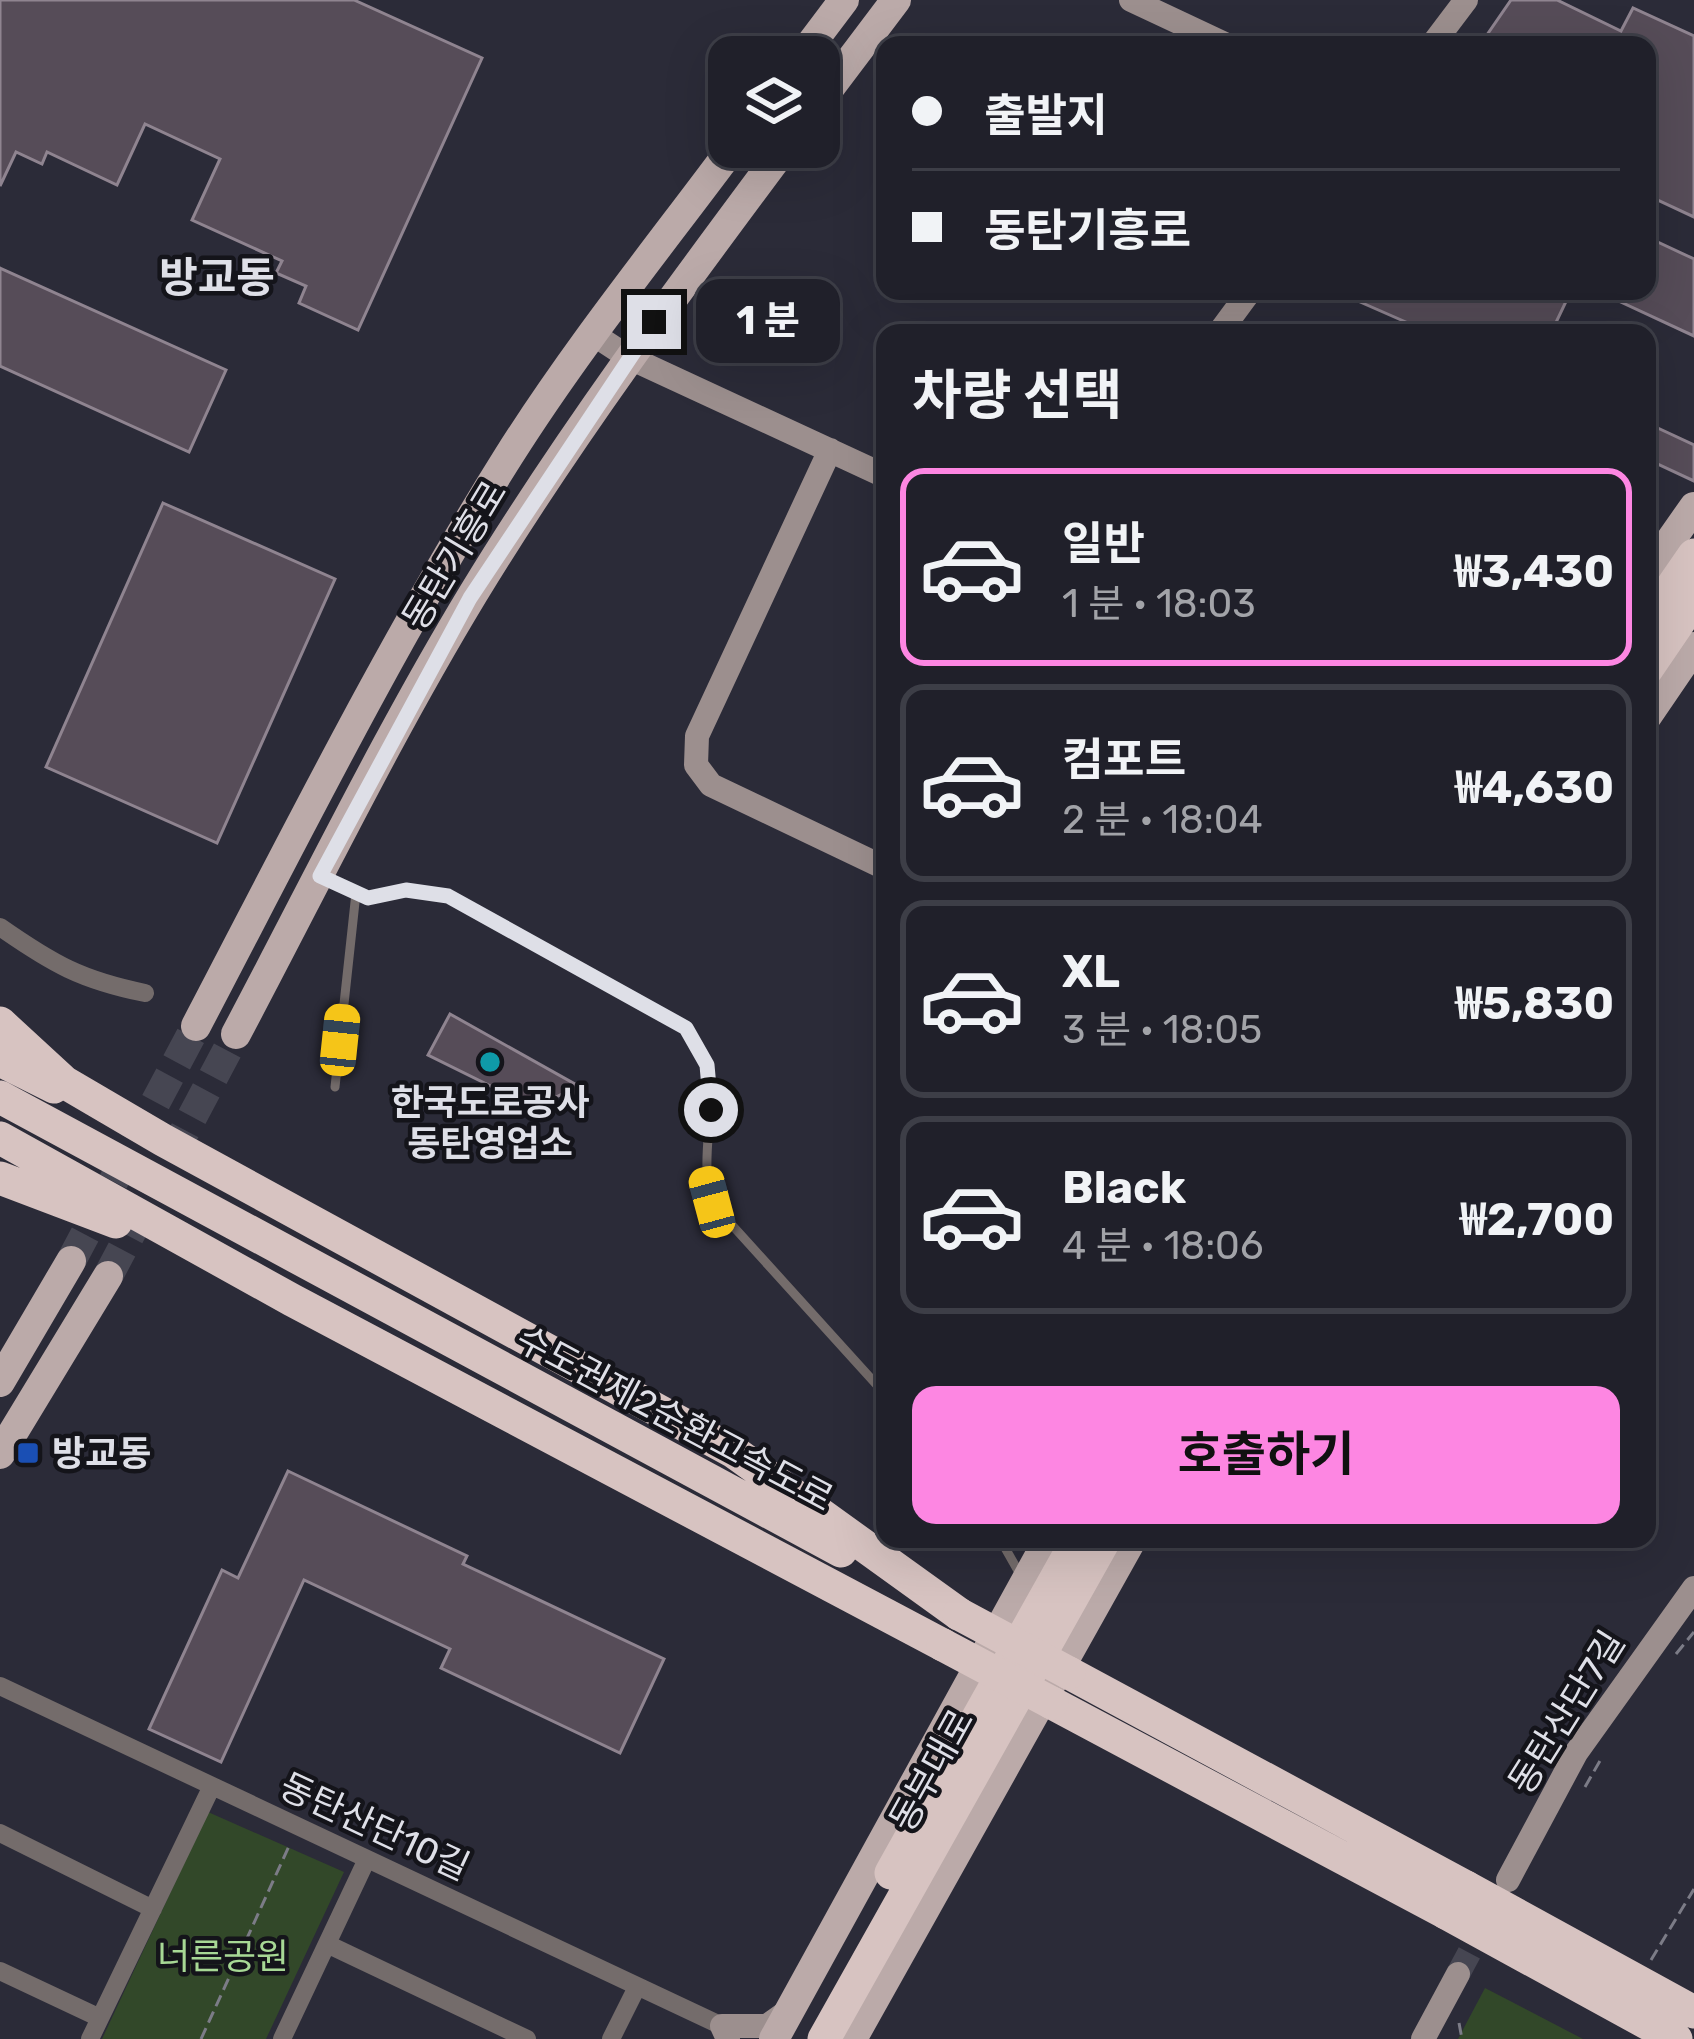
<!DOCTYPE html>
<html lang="ko">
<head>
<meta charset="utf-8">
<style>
	body { margin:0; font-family:Rubik,"Noto Sans KR",sans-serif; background:#282832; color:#f1f3f6; height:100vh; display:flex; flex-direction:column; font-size:45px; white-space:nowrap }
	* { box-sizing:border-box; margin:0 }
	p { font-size:39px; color:#a2a3a8 }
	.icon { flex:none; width:66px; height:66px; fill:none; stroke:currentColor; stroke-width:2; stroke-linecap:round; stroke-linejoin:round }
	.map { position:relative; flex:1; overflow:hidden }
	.sheet { position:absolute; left:876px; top:324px; width:780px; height:1224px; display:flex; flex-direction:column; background:#20202a; border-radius:24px; box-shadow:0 12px 48px #0002,0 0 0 3px #3d3e47 }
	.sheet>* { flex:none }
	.hud { position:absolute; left:876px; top:36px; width:780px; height:264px; border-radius:24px; box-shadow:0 12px 48px #0002,0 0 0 3px #3d3e47; display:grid; align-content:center; height:264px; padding:0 36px; background:#20202a }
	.controls { position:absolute; left:708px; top:36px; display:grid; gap:24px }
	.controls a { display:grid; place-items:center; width:132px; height:132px; border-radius:24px; background:#20202a; box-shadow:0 12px 48px #0002,0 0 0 3px #3d3e47; font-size:60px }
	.end { position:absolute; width:54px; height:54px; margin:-27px; border:15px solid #dedfe7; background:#111; box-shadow:0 0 0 6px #111 }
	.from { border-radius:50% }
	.bubble { position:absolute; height:84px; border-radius:24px; background:#20202a; box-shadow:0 12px 48px #0002,0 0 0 3px #3d3e47; font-size:39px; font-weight:700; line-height:84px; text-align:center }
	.car { position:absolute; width:36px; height:72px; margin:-36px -18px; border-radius:15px; box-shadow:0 0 9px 3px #0007; background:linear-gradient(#f5c518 24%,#345 0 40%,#f5c518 0 76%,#345 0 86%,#f5c518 0) }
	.hud b { display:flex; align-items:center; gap:42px; height:114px; font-size:45px }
	.hud b+b { border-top:3px solid #3d3e47 }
	.hud i { width:30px; height:30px; background:#f1f3f6 }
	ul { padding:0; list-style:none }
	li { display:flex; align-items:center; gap:36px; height:198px; margin:0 24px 18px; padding:0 12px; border:6px solid #3d3e47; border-radius:24px }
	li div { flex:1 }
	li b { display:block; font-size:45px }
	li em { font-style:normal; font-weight:700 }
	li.active { border-color:#fd86e2 }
	li>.icon { width:108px; height:108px; stroke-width:1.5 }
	h2 { padding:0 36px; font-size:54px; line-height:144px }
	.cta { display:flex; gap:24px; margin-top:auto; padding:24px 36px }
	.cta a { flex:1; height:138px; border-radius:24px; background:#fd86e2; color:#111; font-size:48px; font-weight:700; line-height:138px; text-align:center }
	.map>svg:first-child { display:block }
	.green { fill:#324829 }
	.building { fill:#564c58; stroke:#8f8490; stroke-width:3 }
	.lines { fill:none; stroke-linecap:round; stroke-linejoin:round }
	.secondary-tunnel { stroke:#464652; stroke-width:24; stroke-dasharray:24 12; stroke-linecap:butt }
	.primary-tunnel { stroke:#464652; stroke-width:30; stroke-dasharray:30 15; stroke-linecap:butt }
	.path { stroke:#7c7c87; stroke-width:3; stroke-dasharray:12 6; stroke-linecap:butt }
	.lane { stroke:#746c6b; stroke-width:9 }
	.street { stroke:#746c6b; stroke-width:18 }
	.secondary { stroke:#9c8f8e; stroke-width:24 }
	.primary { stroke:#bbaaa9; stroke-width:30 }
	.highway { stroke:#d7c3c1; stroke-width:33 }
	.highway-bridge { stroke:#d7c3c1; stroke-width:33 }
	.route { stroke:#dedfe7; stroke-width:15 }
	.culture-dot { fill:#0f9aa8; stroke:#14141a; stroke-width:4.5 }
	.transit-dot { fill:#1a4fb4; stroke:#14141a; stroke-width:4.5 }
	.labels { text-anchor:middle; stroke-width:9; stroke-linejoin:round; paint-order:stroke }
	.street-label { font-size:36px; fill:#dedfe7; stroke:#14141a }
	.poi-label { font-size:36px; font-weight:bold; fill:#dedfe7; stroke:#14141a }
	.park-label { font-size:36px; fill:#a7d895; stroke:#14141a }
	.quarter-label { font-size:42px; font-weight:bold; fill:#dedfe7; stroke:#14141a }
</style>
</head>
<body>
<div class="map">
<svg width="1694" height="2039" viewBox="0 0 1694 2039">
	<rect width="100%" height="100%" fill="#2b2b38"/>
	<path class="green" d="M208 1812 344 1872 266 2039H102Z
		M1485 1988 1583 2039H1458Z"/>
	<path class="building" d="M0 0H354L482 58 358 330 299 303 306 286 276 273 282 261 192 220 220 159 145 124 117 185 47 152 42 164 16 152 0 186Z
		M1511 0H1557L1621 31 1633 8 1694 36V217L1647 195V45H1480Z
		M1647 237 1694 259V336L1597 291H1647Z
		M0 268 226 370 189 452 0 366Z
		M1335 291H1571L1551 333H1431Z
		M1647 423 1694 445V481L1647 459Z
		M163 503 335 579 217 843 46 767Z
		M450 1014 582 1088 575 1104 562 1094 535 1108 428 1055Z
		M288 1471 467 1556 463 1564 664 1659 620 1753 441 1668 450 1649 304 1580 221 1762 149 1729 222 1570 238 1578Z"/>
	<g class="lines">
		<path class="secondary-tunnel" d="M1458 1974 1488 1918"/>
		<path class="primary-tunnel" d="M71 1261 196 1026
			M108 1276 236 1034"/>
		<path class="path" d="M1676 1654 1694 1632
			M1585 1787 1601 1759
			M1651 1960 1694 1889
			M1459 2023 1462 2039
			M201 2039 290 1844"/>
		<path class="lane" d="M325 878 368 898 406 890 448 895 687 1028C694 1041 705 1056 708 1071 716 1118 699 1155 712 1203L885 1394
			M335 1087 356 893
			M1000 1539 1021 1576"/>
		<path class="street" d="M0 927C53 964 81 980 145 993
			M0 1686 722 2026
			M0 1833 153 1909
			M327 1944 527 2039
			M0 1971 100 2018
			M90 2039 212 1786
			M282 2039 367 1859
			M611 2039 637 1987"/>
		<path class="secondary" d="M1131 0 1227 45
			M1432 45 1466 0
			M1219 333 1250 291
			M593 334 628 357 885 476
			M830 450 697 736 696 765 711 785 885 868
			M1508 1880 1576 1753 1694 1588
			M728 2039 722 2026H767L788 2011
			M1423 2039 1458 1974"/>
		<path class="primary" d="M801 57 844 0
			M819 102 896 0
			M1647 574 1694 507
			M1647 716 1694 647
			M196 1026C296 835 393 640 508 457 576 349 657 249 733 147
			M236 1034C314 887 387 736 473 594 568 438 676 293 785 147
			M0 1382 71 1261
			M0 1454 108 1276
			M774 2039 1049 1539
			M852 2039 1132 1539"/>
		<path class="highway" d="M1647 623 1694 555
			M1647 669 1694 600
			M0 1023 64 1082 163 1140 734 1452 959 1614
			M0 1060 54 1087
			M0 1097 841 1551
			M0 1138 292 1300 943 1645
			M0 1178 116 1222
			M1069 1673 1466 1887
			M1052 1703 1446 1913
			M891 1873 1078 1539
			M824 2039 1105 1539"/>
		<path class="highway-bridge" d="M959 1614 1069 1673
			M943 1645 1052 1703
			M1466 1887 1694 2012
			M1446 1913 1676 2039"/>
	</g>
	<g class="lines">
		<path class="route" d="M654 322 470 598 320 876 368 898 406 890 448 896 686 1028 707 1065 711 1110"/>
	</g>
	<circle class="culture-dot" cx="490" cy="1062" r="12"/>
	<rect class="transit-dot" x="16" y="1441" width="24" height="24" rx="6"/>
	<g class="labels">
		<g class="street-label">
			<text transform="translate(454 555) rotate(-59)" y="13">동탄기흥로</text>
			<text transform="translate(675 1418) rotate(28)" y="13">수도권제2순환고속도로</text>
			<text transform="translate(1566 1712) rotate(-58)" y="13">동탄산단7길</text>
			<text transform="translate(931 1770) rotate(-61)" y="13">동부대로</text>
			<text transform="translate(375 1826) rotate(25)" y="13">동탄산단10길</text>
		</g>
		<g class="poi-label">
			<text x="490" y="1115">한국도로공사<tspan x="490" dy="41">동탄영업소</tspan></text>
			<text x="52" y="1466" text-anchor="start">방교동</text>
		</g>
		<g class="park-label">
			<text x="223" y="1969">너른공원</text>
		</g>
		<g class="quarter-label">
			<text x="217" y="292">방교동</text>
		</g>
	</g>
</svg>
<div class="controls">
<a><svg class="icon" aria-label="layers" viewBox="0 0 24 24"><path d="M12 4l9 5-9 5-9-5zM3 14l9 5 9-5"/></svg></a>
</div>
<i class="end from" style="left:711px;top:1110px"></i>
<i class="end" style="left:654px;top:322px"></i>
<div class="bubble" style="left:696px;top:279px;width:144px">1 분</div>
<i class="car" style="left:340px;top:1040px;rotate:6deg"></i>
<i class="car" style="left:712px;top:1202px;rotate:345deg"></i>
<div class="hud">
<b><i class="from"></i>출발지</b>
<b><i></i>동탄기흥로</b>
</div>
<section class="sheet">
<h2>차량 선택</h2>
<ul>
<li class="active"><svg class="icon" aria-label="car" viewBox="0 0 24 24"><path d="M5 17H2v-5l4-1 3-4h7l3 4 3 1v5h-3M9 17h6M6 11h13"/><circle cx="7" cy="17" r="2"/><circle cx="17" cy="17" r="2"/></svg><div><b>일반</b><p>1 분 · 18:03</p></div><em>₩3,430</em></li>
<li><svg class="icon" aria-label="car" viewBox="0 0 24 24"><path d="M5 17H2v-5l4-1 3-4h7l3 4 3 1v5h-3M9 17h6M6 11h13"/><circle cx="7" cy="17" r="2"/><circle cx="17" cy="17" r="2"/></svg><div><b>컴포트</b><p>2 분 · 18:04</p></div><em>₩4,630</em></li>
<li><svg class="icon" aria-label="car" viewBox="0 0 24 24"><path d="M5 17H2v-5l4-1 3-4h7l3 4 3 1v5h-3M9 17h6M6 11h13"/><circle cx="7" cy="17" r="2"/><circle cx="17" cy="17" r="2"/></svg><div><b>XL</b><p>3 분 · 18:05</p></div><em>₩5,830</em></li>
<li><svg class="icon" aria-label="car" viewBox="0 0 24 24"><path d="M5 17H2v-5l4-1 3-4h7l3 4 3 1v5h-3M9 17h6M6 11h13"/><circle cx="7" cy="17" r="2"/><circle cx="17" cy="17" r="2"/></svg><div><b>Black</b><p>4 분 · 18:06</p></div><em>₩2,700</em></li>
</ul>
<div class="cta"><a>호출하기</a></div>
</section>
</div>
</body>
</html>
